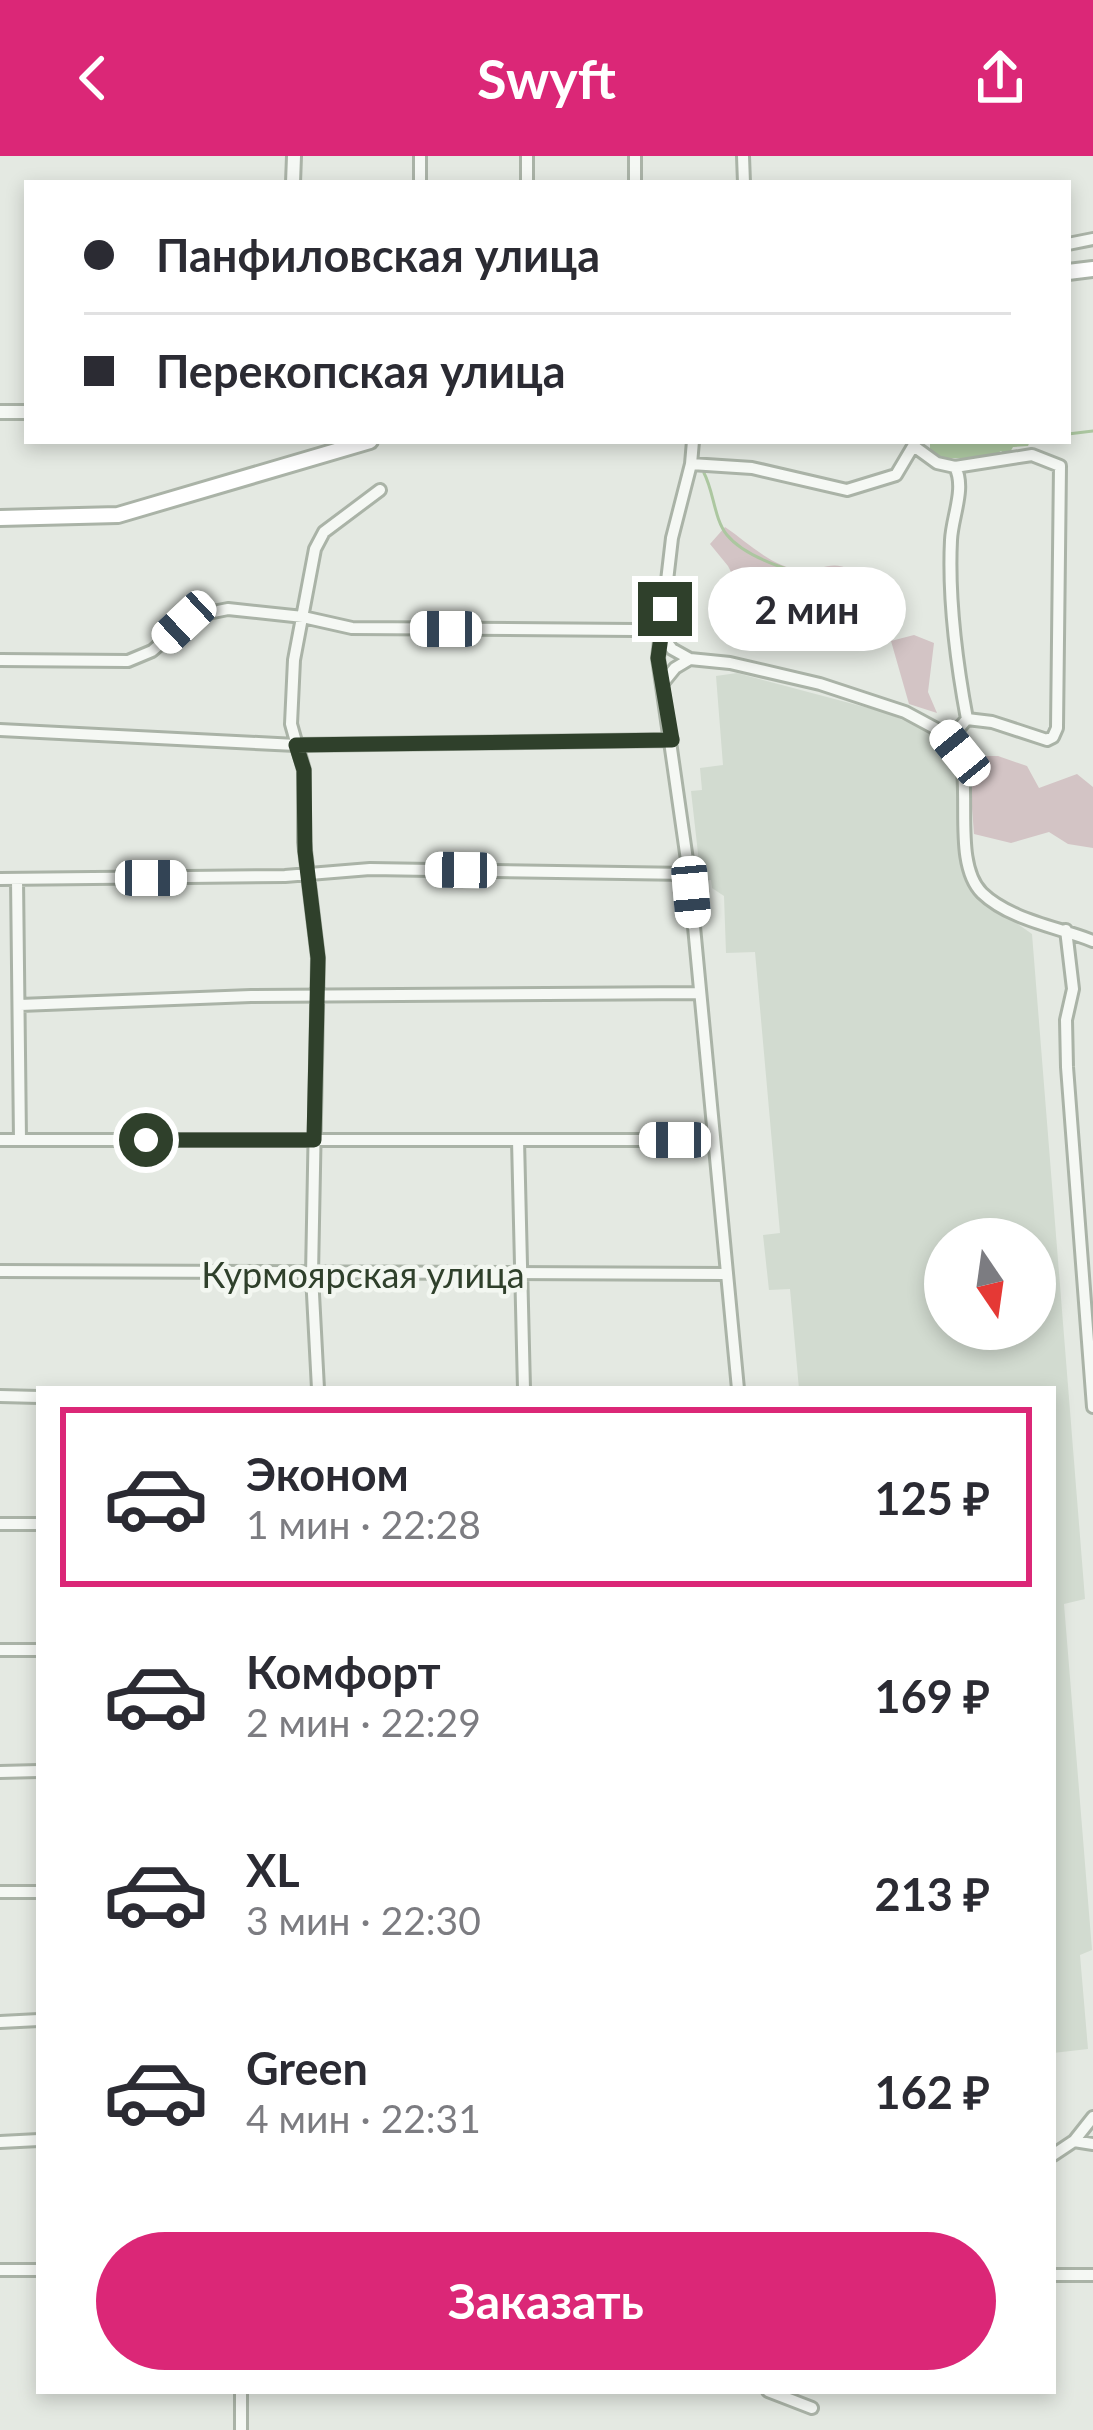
<!DOCTYPE html>
<html lang="ru">
<head>
<meta charset="utf-8">
<style>
	body { margin:0; font-family:Lato,sans-serif; background:#f2f2f3; color:#2b2b33; height:100vh; display:flex; flex-direction:column; font-size:45px; white-space:nowrap }
	* { box-sizing:border-box; margin:0 }
	p { font-size:39px; color:#7c7c81 }
	.icon { flex:none; width:66px; height:66px; fill:none; stroke:currentColor; stroke-width:2; stroke-linecap:round; stroke-linejoin:round }
	.map { position:relative; flex:1; overflow:hidden }
	.panel { position:absolute; left:36px; top:1230px; width:1020px; height:1008px; display:flex; flex-direction:column; background:#fff; border-radius:0px; box-shadow:0 6px 18px #0003 }
	.panel>* { flex:none }
	.top-card { position:absolute; left:24px; top:24px; width:1047px; height:264px; border-radius:0px; box-shadow:0 6px 18px #0003; display:grid; align-content:center; height:264px; padding:0 60px; background:#fff }
	.needle { width:78px; rotate:167deg }
	.buttons { position:absolute; left:924px; top:1062px; display:grid; gap:24px }
	.buttons a { display:grid; place-items:center; width:132px; height:132px; border-radius:50%; background:#fff; box-shadow:0 6px 18px #0003; font-size:60px }
	.end { position:absolute; width:54px; height:54px; margin:-27px; border:15px solid #2f402b; background:#fff; box-shadow:0 0 0 6px #fff }
	.from { border-radius:50% }
	.bubble { position:absolute; height:84px; border-radius:42px; background:#fff; box-shadow:0 6px 18px #0003; font-size:39px; font-weight:700; line-height:84px; text-align:center }
	.car { position:absolute; width:36px; height:72px; margin:-36px -18px; border-radius:15px; box-shadow:0 0 9px 3px #0007; background:linear-gradient(#fff 24%,#345 0 40%,#fff 0 76%,#345 0 86%,#fff 0) }
	.top-card b { display:flex; align-items:center; gap:42px; height:114px; font-size:45px }
	.top-card b+b { border-top:3px solid #e1e1e2 }
	.top-card i { width:30px; height:30px; background:#2b2b33 }
	ul { padding:21px 0 0; list-style:none }
	li { display:flex; align-items:center; gap:36px; height:180px; margin:0 24px 18px; padding:0 36px; border:6px solid transparent; border-radius:0px }
	li div { flex:1 }
	li b { display:block; font-size:45px }
	li em { font-style:normal; font-weight:700 }
	li.on { border-color:#db2777 }
	li>.icon { width:108px; height:108px; stroke-width:1.5 }
	.action { display:flex; gap:24px; margin-top:auto; padding:24px 60px }
	.action a { flex:1; height:138px; border-radius:72px; background:#db2777; color:#fff; font-size:48px; font-weight:700; line-height:138px; text-align:center }
	header { display:flex; justify-content:space-between; align-items:center; height:156px; padding:0 60px; background:#db2777; color:#fff; font-size:54px; font-weight:700 }
	.map>svg:first-child { display:block }
	.built { fill:#d2dbd0; fill-rule:evenodd }
	.green { fill:#d3c4c5 }
	.water { fill:#acc7a0 }
	.lines { fill:none; stroke-linecap:round; stroke-linejoin:round }
	.stream { stroke:#acc7a0; stroke-width:3 }
	.minor-casing { stroke:#aab3a7; stroke-width:16 }
	.tertiary-casing { stroke:#aab3a7; stroke-width:18 }
	.secondary-casing { stroke:#aab3a7; stroke-width:20 }
	.minor { stroke:#f5f8f4; stroke-width:10 }
	.tertiary { stroke:#f5f8f4; stroke-width:12 }
	.secondary { stroke:#fff; stroke-width:14 }
	.route { stroke:#2f402b; stroke-width:15 }
	.labels { text-anchor:middle; stroke-width:9; stroke-linejoin:round; paint-order:stroke }
	.street-label { font-size:36px; fill:#2f402b; stroke:#f3f7f1 }
</style>
</head>
<body>
<header><svg class="icon" aria-label="back" viewBox="0 0 24 24"><path d="M15 5l-7 7 7 7"/></svg>Swyft<svg class="icon" aria-label="share" viewBox="0 0 24 24"><path d="M12 15V3M7 8l5-5 5 5M5 13v7h14v-7"/></svg></header>
<div class="map">
<svg width="1093" height="2274" viewBox="0 0 1093 2274">
	<rect width="100%" height="100%" fill="#e4e9e2"/>
	<path class="built" d="M737 517 887 557 945 583 953 591 957 606 962 705 968 725 979 741 1032 778 1085 1443 1064 1448 1092 1794 1080 1799 1088 1893 1053 1897V1233H799L790 1133 769 1134 763 1079 780 1077 755 796 726 797 724 740 712 732 711 724H701L691 635 702 634 700 612 723 609 716 520ZM945 1083H1035V1173H945Z"/>
	<path class="green" d="M725 371C749 387 773 413 803 414 824 414 831 404 851 414L864 445 847 488 826 476 819 451 808 434 785 440 782 462 774 466 749 451 728 410 710 388Z
		M914 479 934 487 928 536 937 557 909 548 891 485Z
		M968 600H998L1027 610 1039 632 1077 618 1093 631V692L1068 688 1049 676 1011 687 974 678Z"/>
	<path class="water" d="M930 285H1030L1028 290 1013 291 1008 300 1001 295C977 310 965 298 943 304L930 297Z"/>
	<g class="lines">
		<path class="stream" d="M1068 278 1093 275
			M704 317C714 336 714 363 727 379 752 410 830 426 868 433"/>
		<g class="minor-casing">
			<path id="minor" d="M420 0V27
				M527 0V27
				M635 0V27
				M743 0 744 27
				M1068 88 1093 83
				M693 285 691 308 672 382 658 502 689 718 738 1233
				M915 291 937 307 955 311C966 332 952 361 951 384 948 444 956 504 967 563
				M691 308 752 312 847 334 896 319 915 287
				M0 504 128 505 152 495 193 460 228 453 303 461 352 472 635 474 662 480 672 493 690 503 730 507 820 528 905 556 944 577 954 578 967 563 992 566 1047 584 1053 581 1057 572 1060 310 1032 299 955 311
				M662 528 675 512 690 503
				M0 574 296 589 672 584
				M944 577C950 584 958 592 960 600 971 637 953 708 982 737 1010 764 1058 771 1093 785
				M0 723 285 720 370 713 689 718
				M17 723 20 984
				M1066 774 1073 833 1066 864 1067 911 1093 1251
				M20 849 251 840 700 837
				M0 984H714
				M518 984 524 1233
				M0 1115 727 1118
				M318 1233 312 1119 318 802 304 686V614L291 568 294 504 315 393 324 376 380 334
				M0 1240 39 1241
				M0 1368H39
				M0 1494H39
				M0 1616 39 1615
				M0 1736H39
				M0 1866 39 1864
				M1074 1985 1093 1988
				M0 1986 39 1984
				M1053 1999 1074 1985 1093 1961
				M0 2114H39
				M1053 2119H1093
				M768 2235 812 2252
				M241 2274V2235"/>
		</g>
		<g class="tertiary-casing">
			<path id="tertiary" d="M293 27 294 0
				M0 256H27"/>
		</g>
		<g class="secondary-casing">
			<path id="secondary" d="M1068 116 1093 113
				M0 362 118 359 370 285"/>
		</g>
		<use href="#minor" class="minor"/>
		<use href="#tertiary" class="tertiary"/>
		<use href="#secondary" class="secondary"/>
	</g>
	<g class="lines">
		<path class="route" d="M146 984H314L318 802 305 695 304 614 296 589 672 584 658 502 665 453"/>
	</g>
	<g class="labels">
		<g class="street-label">
			<text x="363" y="1132">Курмоярская улица</text>
		</g>
	</g>
</svg>
<div class="buttons">
<a><svg class="needle" viewBox="-14 -14 28 28"><path d="M0-13l5 13h-10z" fill="#e53935"/><path d="M0 13l5-13h-10z" fill="#7c7c81"/></svg></a>
</div>
<i class="end from" style="left:146px;top:984px"></i>
<i class="end" style="left:665px;top:453px"></i>
<div class="bubble" style="left:708px;top:411px;width:198px">2 мин</div>
<i class="car" style="left:184px;top:466px;rotate:227deg"></i>
<i class="car" style="left:446px;top:473px;rotate:270deg"></i>
<i class="car" style="left:960px;top:597px;rotate:321deg"></i>
<i class="car" style="left:461px;top:714px;rotate:271deg"></i>
<i class="car" style="left:151px;top:722px;rotate:90deg"></i>
<i class="car" style="left:691px;top:736px;rotate:175deg"></i>
<i class="car" style="left:675px;top:984px;rotate:270deg"></i>
<div class="top-card">
<b><i class="from"></i>Панфиловская улица</b>
<b><i></i>Перекопская улица</b>
</div>
<section class="panel">
<ul>
<li class="on"><svg class="icon" aria-label="car" viewBox="0 0 24 24"><path d="M5 17H2v-5l4-1 3-4h7l3 4 3 1v5h-3M9 17h6M6 11h13"/><circle cx="7" cy="17" r="2"/><circle cx="17" cy="17" r="2"/></svg><div><b>Эконом</b><p>1 мин · 22:28</p></div><em>125 ₽</em></li>
<li><svg class="icon" aria-label="car" viewBox="0 0 24 24"><path d="M5 17H2v-5l4-1 3-4h7l3 4 3 1v5h-3M9 17h6M6 11h13"/><circle cx="7" cy="17" r="2"/><circle cx="17" cy="17" r="2"/></svg><div><b>Комфорт</b><p>2 мин · 22:29</p></div><em>169 ₽</em></li>
<li><svg class="icon" aria-label="car" viewBox="0 0 24 24"><path d="M5 17H2v-5l4-1 3-4h7l3 4 3 1v5h-3M9 17h6M6 11h13"/><circle cx="7" cy="17" r="2"/><circle cx="17" cy="17" r="2"/></svg><div><b>XL</b><p>3 мин · 22:30</p></div><em>213 ₽</em></li>
<li><svg class="icon" aria-label="car" viewBox="0 0 24 24"><path d="M5 17H2v-5l4-1 3-4h7l3 4 3 1v5h-3M9 17h6M6 11h13"/><circle cx="7" cy="17" r="2"/><circle cx="17" cy="17" r="2"/></svg><div><b>Green</b><p>4 мин · 22:31</p></div><em>162 ₽</em></li>
</ul>
<div class="action"><a>Заказать</a></div>
</section>
</div>
</body>
</html>
